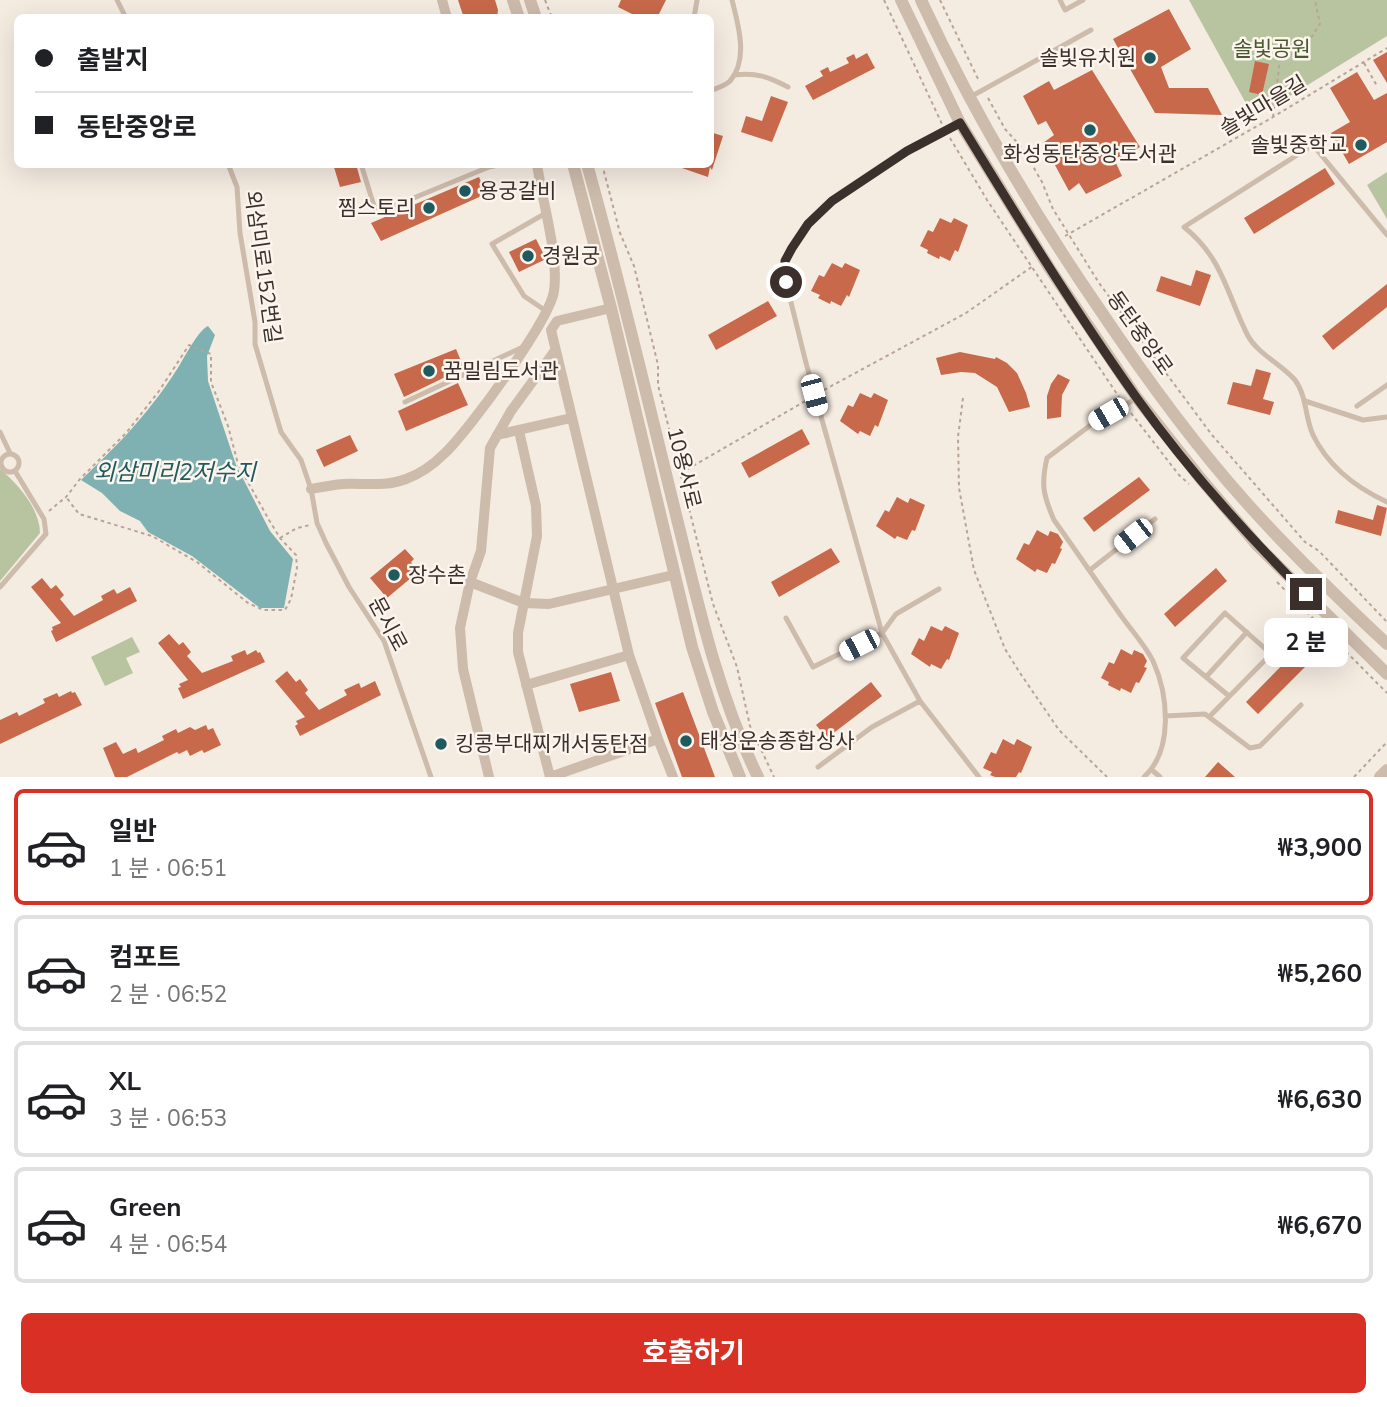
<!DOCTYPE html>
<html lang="ko">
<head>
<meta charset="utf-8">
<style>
	body { margin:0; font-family:"Nunito Sans","Noto Sans KR",sans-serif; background:#f2f2f2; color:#202124; height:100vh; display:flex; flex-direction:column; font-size:26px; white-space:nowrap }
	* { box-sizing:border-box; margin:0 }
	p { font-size:23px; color:#757577 }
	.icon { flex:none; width:38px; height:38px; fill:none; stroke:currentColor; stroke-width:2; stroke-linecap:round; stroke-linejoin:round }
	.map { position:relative; height:777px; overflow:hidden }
	.sheet { display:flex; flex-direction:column; background:#fff; flex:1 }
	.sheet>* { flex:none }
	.guide { position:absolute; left:14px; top:14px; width:700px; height:154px; border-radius:10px; box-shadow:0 7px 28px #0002; display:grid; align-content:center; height:154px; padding:0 21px; background:#fff }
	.end { position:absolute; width:32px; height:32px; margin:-16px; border:9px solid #3b302b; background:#fff; box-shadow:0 0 0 4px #fff }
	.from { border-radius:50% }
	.bubble { position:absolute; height:49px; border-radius:10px; background:#fff; box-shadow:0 7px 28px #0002; font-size:23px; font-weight:700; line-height:49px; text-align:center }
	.car { position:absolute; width:21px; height:42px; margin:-21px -10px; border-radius:9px; box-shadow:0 0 5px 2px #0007; background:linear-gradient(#fff 24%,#345 0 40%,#fff 0 76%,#345 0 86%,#fff 0) }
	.guide b { display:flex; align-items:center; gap:24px; height:66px; font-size:26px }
	.guide b+b { border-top:2px solid #e0e0e0 }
	.guide i { width:18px; height:18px; background:#202124 }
	ul { padding:12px 0 0; list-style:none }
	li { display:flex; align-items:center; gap:21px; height:116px; margin:0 14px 10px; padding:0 7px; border:4px solid #e0e0e0; border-radius:10px }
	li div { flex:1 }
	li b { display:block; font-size:26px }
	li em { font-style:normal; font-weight:700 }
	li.selected { border-color:#d93025 }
	li>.icon { width:63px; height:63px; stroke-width:1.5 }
	.button { display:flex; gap:14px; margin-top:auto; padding:14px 21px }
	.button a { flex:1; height:80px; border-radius:10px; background:#d93025; color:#fff; font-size:28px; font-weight:700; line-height:80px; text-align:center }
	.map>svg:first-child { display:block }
	.green { fill:#b8c4a0 }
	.water { fill:#7fb0b2 }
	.building { fill:#c8694b }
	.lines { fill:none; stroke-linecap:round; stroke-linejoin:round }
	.path { stroke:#b9a596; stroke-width:2; stroke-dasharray:3.5 3.5; stroke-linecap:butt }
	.service { stroke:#cdbbac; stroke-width:5 }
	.minor { stroke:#cdbbac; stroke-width:10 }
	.tertiary { stroke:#cdbbac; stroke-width:12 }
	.route { stroke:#3b302b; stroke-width:9 }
	.poi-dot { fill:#1f5a5e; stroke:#fbf5ee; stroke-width:2.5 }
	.labels { text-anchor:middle; stroke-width:5; stroke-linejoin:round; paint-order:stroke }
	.park-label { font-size:21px; fill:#4a5a2e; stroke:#fbf5ee }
	.poi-label { font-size:21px; fill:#3b302b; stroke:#fbf5ee; text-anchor:start }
	.street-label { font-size:21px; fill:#3b302b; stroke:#fbf5ee }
	.water-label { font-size:23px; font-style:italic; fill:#1f5a5e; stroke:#fbf5ee }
</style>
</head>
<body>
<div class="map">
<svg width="1387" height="777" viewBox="0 0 1387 777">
	<rect width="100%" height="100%" fill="#f4ebe1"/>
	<path class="green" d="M1189 0H1387V36L1254 118Z
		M1387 172V219L1367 185Z
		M0 469C18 484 40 509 40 533L0 581Z
		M132 637 140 652 126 658 133 673 105 686 91 657Z"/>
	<path class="water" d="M208 326 215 335 207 356 208 381 236 465 270 531 293 559 284 608H260L192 556 148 532 140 521 120 511 102 493 81 480C118 445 146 416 174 374 183 361 197 331 208 326Z"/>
	<path class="building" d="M458 0H495L498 10 497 18H464Z
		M621 0H666L657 18H640L618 7Z
		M1169 9 1191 49 1161 67 1169 88H1208L1222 115 1155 113 1113 39Z
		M1387 52V83L1373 60Z
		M867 53 875 68 813 100 805 86 823 76 820 71 828 67 830 72 849 63 846 58 854 54 856 59Z
		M1255 61 1269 64 1262 95 1249 92Z
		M1092 70 1140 147 1115 161 1122 176 1086 194 1079 183 1069 191 1043 143 1054 135 1046 121 1038 125 1023 96 1049 81 1054 90Z
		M1357 72 1374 100 1387 93V142L1349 164 1331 133 1350 122 1330 88Z
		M771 96 788 102 772 142 741 132 746 116 762 121Z
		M710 132 723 136 712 170 710 167 708 177 676 166V164H710Z
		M333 164H356L361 182 340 187Z
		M1325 168 1335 184 1254 234 1244 218Z
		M479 177 486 194 381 241 371 223Z
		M940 218 951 223 954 218 968 225 958 252 955 250 950 261 940 256 939 259 927 253 928 250 920 246 928 230 933 232Z
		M536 239 546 259 519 272 509 252Z
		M832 263 842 268 845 263 860 270 849 297 847 295 841 306 831 301 830 304 818 298 820 295 811 291 819 275 824 277Z
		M1196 270 1211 275 1200 306 1156 291 1161 276 1191 286Z
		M1387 284V307L1333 350 1322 336Z
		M768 301 777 316 716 350 708 335Z
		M456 349 464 368 404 397 394 374Z
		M960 352 995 359 996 357 1007 363 1017 373 1026 393 1030 407 1009 412 997 387 975 373 961 372 941 375 936 358Z
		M1256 369 1271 373 1263 399 1274 402 1270 415 1227 404 1233 382 1251 386Z
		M1058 374 1070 380 1062 395 1061 417 1047 419V396L1051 384Z
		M458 383 468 405 406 431 398 411Z
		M860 393 871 398 874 393 888 400 878 427 875 425 870 436 860 431 858 434 840 421 848 405 853 407Z
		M802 429 810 444 749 478 741 463Z
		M350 435 358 451 324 467 316 450Z
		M1139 477 1150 490 1094 532 1083 518Z
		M897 497 908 503 910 498 925 505 915 531 912 530 907 540 897 536 895 539 876 526 885 510 889 512Z
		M1377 505 1387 508 1381 536 1335 523 1338 510 1373 520Z
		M1037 530 1048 536 1050 531 1058 534 1063 542 1060 548 1062 549 1055 564 1052 563 1047 573 1037 569 1035 572 1016 559 1024 543 1029 545Z
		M831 548 840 562 779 597 771 582Z
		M405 549 414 559 411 562 418 572 387 598 370 578Z
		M1216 568 1227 581 1175 627 1164 614Z
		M42 578 51 589 56 585 64 595 60 599 74 616 103 600 101 596 114 589 117 594 130 587 137 601 56 642 51 631 53 630 52 627 61 623 31 587Z
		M931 626 942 631 945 626 959 633 949 660 947 659 941 669 931 664 930 667 911 654 919 638 924 641Z
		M169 634 179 645 183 642 191 652 187 656 202 673 233 661 231 656 245 650 247 655 256 650 258 653 260 652 265 662 183 699 178 688 181 687 179 684 188 680 158 643Z
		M1121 649 1132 655 1134 650 1143 654 1147 661 1144 667 1147 668 1139 683 1136 682 1131 693 1121 688 1120 691 1108 685 1109 682 1101 678 1109 662 1114 664Z
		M1295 652 1308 664 1258 714 1246 702Z
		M287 671 296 682 300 679 308 690 305 693 319 710 347 695 344 690 359 683 361 688 375 681 381 695 300 736 295 726 298 724 296 721 305 717 275 681Z
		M611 672 620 701 579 712 570 684Z
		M871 682 882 696 827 738 816 725Z
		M71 691 72 693 75 692 82 705 0 744V720L17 712 19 716 45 703 43 699 57 693 59 697Z
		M683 692 715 777H682L655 703Z
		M206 725 208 730 213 728 221 745 204 753 202 750 190 756 187 750 179 754 177 752 127 777H115L103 748 116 742 123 754 136 748 138 753 164 740 162 736 176 729 178 733 190 727 195 730Z
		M1003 739 1014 745 1017 739 1032 747 1021 773 1019 772 1016 777H995L990 775 992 772 983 768 991 752 996 754Z
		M1218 762 1235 777H1205Z"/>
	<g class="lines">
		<path class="path" d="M545 0 552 18
			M884 0 942 124
			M940 0 979 81
			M1364 63 1377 86
			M988 98 1005 129 1023 149 1042 182 1053 209 1099 283 1212 435 1305 542 1319 551 1387 622
			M1273 117 1280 59 1303 50 1320 24 1315 0
			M950 138 987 200 1119 397
			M602 164 620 233 634 266 658 365V385L713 604 737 667 750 726 774 777
			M1065 236 1273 117 1387 48
			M824 390 966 313 1033 266
			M963 398 958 437 959 488 974 570 1005 649 1020 673 1059 730 1107 777
			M1131 413 1179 475 1189 484
			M681 473 807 400
			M49 511 66 497 80 479 127 432 159 391 189 345 211 354V382L228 426 238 464 269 520 280 538 296 555 297 568 291 599 285 610H263L248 603 197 562 152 536 79 514 66 497
			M280 538 297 528 310 525
			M1277 582 1387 693
			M1354 777 1387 742"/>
		<path class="service" d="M117 0 126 18
			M1060 0 1065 10 1083 0
			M694 18 697 0
			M734 75C756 72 769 77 788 87
			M710 91C717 88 725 86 730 81 749 59 738 24 732 0
			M972 96 1091 30
			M960 123 907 151 833 201 808 224 785 261 786 282 806 363 882 633 920 701 979 777
			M228 164 237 187 240 233 255 322V344L281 432 301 460 311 489 317 523 326 543 349 587 384 641 431 777
			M361 164 374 206 382 211 489 167 504 164
			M546 213 492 244 524 296 546 311
			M1387 235 1313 145 1184 227C1223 258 1227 295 1248 336 1258 354 1281 364 1295 380 1307 396 1305 418 1313 435 1328 466 1357 488 1387 502
			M1137 398 1092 424 1047 458C1041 484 1043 495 1054 520 1077 552 1099 585 1122 617 1132 631 1145 645 1153 661 1168 694 1174 750 1144 777
			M1305 401 1363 420 1387 417
			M405 402 523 347
			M1357 406 1387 385
			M0 432 10 453
			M1 463a9 9 0 1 1 18 0a9 9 0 1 1-18 0Z
			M1090 570 1155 519
			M0 587 46 534 44 519 15 471
			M786 618 813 667 882 633 896 614 939 589
			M1206 677 1247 632
			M1165 716 1205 714 1250 748 1260 746 1301 705
			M1209 717 1271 654 1225 613 1183 658 1229 696
			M818 767 872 727 920 701
			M1152 770 1160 777"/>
		<path class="minor" d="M442 0 447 18
			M611 308 557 321 551 330 629 655 658 739 673 777
			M519 431 536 506 537 536 518 633V652L550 777
			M497 435 571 418
			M311 489C322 487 332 485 343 484 363 483 386 487 406 479 420 474 434 464 445 453 469 430 550 320 554 291 559 255 542 201 537 164
			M470 582 524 603 549 604 673 575
			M526 685 629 655
			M489 777 463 669 460 628 470 582 481 551 490 448 511 411 554 352
			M550 777 658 739"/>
		<path class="tertiary" d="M513 0 519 18
			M530 0 536 18
			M901 0 960 123 1050 269 1137 398 1201 479 1258 546 1387 674
			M921 0C971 108 1031 209 1098 307 1143 374 1191 441 1245 501 1290 552 1338 598 1387 644
			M573 164 611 308 692 647 713 712 740 777
			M587 164C620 282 648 401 677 519 699 607 718 695 758 777
			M1380 777 1387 770"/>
	</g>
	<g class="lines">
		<path class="route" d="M786 282 785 261 792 248 808 224 832 201 907 151 960 123C1016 215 1073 308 1136 397 1186 467 1245 533 1306 594"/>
	</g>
	<g class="poi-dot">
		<circle cx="1150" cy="58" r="7"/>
		<circle cx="1090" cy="130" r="7"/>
		<circle cx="1361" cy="145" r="7"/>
		<circle cx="465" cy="191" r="7"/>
		<circle cx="429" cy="208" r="7"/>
		<circle cx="528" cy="256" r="7"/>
		<circle cx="429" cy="371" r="7"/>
		<circle cx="394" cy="575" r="7"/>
		<circle cx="686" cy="741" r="7"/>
		<circle cx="441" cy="744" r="7"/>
	</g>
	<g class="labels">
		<g class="park-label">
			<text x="1272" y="56">솔빛공원</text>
		</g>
		<g class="poi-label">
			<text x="1136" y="65" text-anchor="end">솔빛유치원</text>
			<text x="1347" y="152" text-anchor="end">솔빛중학교</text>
			<text x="1090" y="161" text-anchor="middle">화성동탄중앙도서관</text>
			<text x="479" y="198">용궁갈비</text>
			<text x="415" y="215" text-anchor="end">찜스토리</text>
			<text x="542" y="263">경원궁</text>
			<text x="443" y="378">꿈밀림도서관</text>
			<text x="408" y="582">장수촌</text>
			<text x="700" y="748">태성운송종합상사</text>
			<text x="455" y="751">킹콩부대찌개서동탄점</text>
		</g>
		<g class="street-label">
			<text transform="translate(1263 106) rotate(-31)" y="7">솔빛마을길</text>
			<text transform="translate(263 267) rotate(82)" y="7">외삼미로152번길</text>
			<text transform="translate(1140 333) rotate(55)" y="7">동탄중앙로</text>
			<text transform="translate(684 468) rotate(76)" y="7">10용사로</text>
			<text transform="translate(388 624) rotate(62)" y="7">문시로</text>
		</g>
		<g class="water-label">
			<text x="175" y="480">외삼미리2저수지</text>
		</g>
	</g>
</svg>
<i class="end from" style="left:786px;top:282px"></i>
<i class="end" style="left:1306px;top:594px"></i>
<div class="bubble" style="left:1264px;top:618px;width:84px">2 분</div>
<i class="car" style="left:814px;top:395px;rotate:165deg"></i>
<i class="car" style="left:1108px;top:414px;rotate:240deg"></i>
<i class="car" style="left:1133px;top:536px;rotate:232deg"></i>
<i class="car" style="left:859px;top:645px;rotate:243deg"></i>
<div class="guide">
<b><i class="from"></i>출발지</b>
<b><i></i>동탄중앙로</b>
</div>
</div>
<section class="sheet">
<ul>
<li class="selected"><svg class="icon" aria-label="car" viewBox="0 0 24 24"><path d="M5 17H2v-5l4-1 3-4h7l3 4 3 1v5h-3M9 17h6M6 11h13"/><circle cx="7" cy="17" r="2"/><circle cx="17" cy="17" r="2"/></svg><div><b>일반</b><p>1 분 · 06:51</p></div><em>₩3,900</em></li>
<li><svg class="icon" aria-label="car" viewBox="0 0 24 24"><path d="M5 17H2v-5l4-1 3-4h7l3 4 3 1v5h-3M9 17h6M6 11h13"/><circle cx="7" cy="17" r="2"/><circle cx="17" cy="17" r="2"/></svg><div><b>컴포트</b><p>2 분 · 06:52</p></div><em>₩5,260</em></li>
<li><svg class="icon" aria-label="car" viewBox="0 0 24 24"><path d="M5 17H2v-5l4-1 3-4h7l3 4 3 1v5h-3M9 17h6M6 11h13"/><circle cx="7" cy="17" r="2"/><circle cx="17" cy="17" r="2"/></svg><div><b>XL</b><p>3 분 · 06:53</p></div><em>₩6,630</em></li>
<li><svg class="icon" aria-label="car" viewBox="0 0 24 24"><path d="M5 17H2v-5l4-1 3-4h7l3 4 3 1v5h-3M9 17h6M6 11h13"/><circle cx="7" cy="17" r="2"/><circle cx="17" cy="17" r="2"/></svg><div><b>Green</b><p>4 분 · 06:54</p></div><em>₩6,670</em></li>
</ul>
<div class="button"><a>호출하기</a></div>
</section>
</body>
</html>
